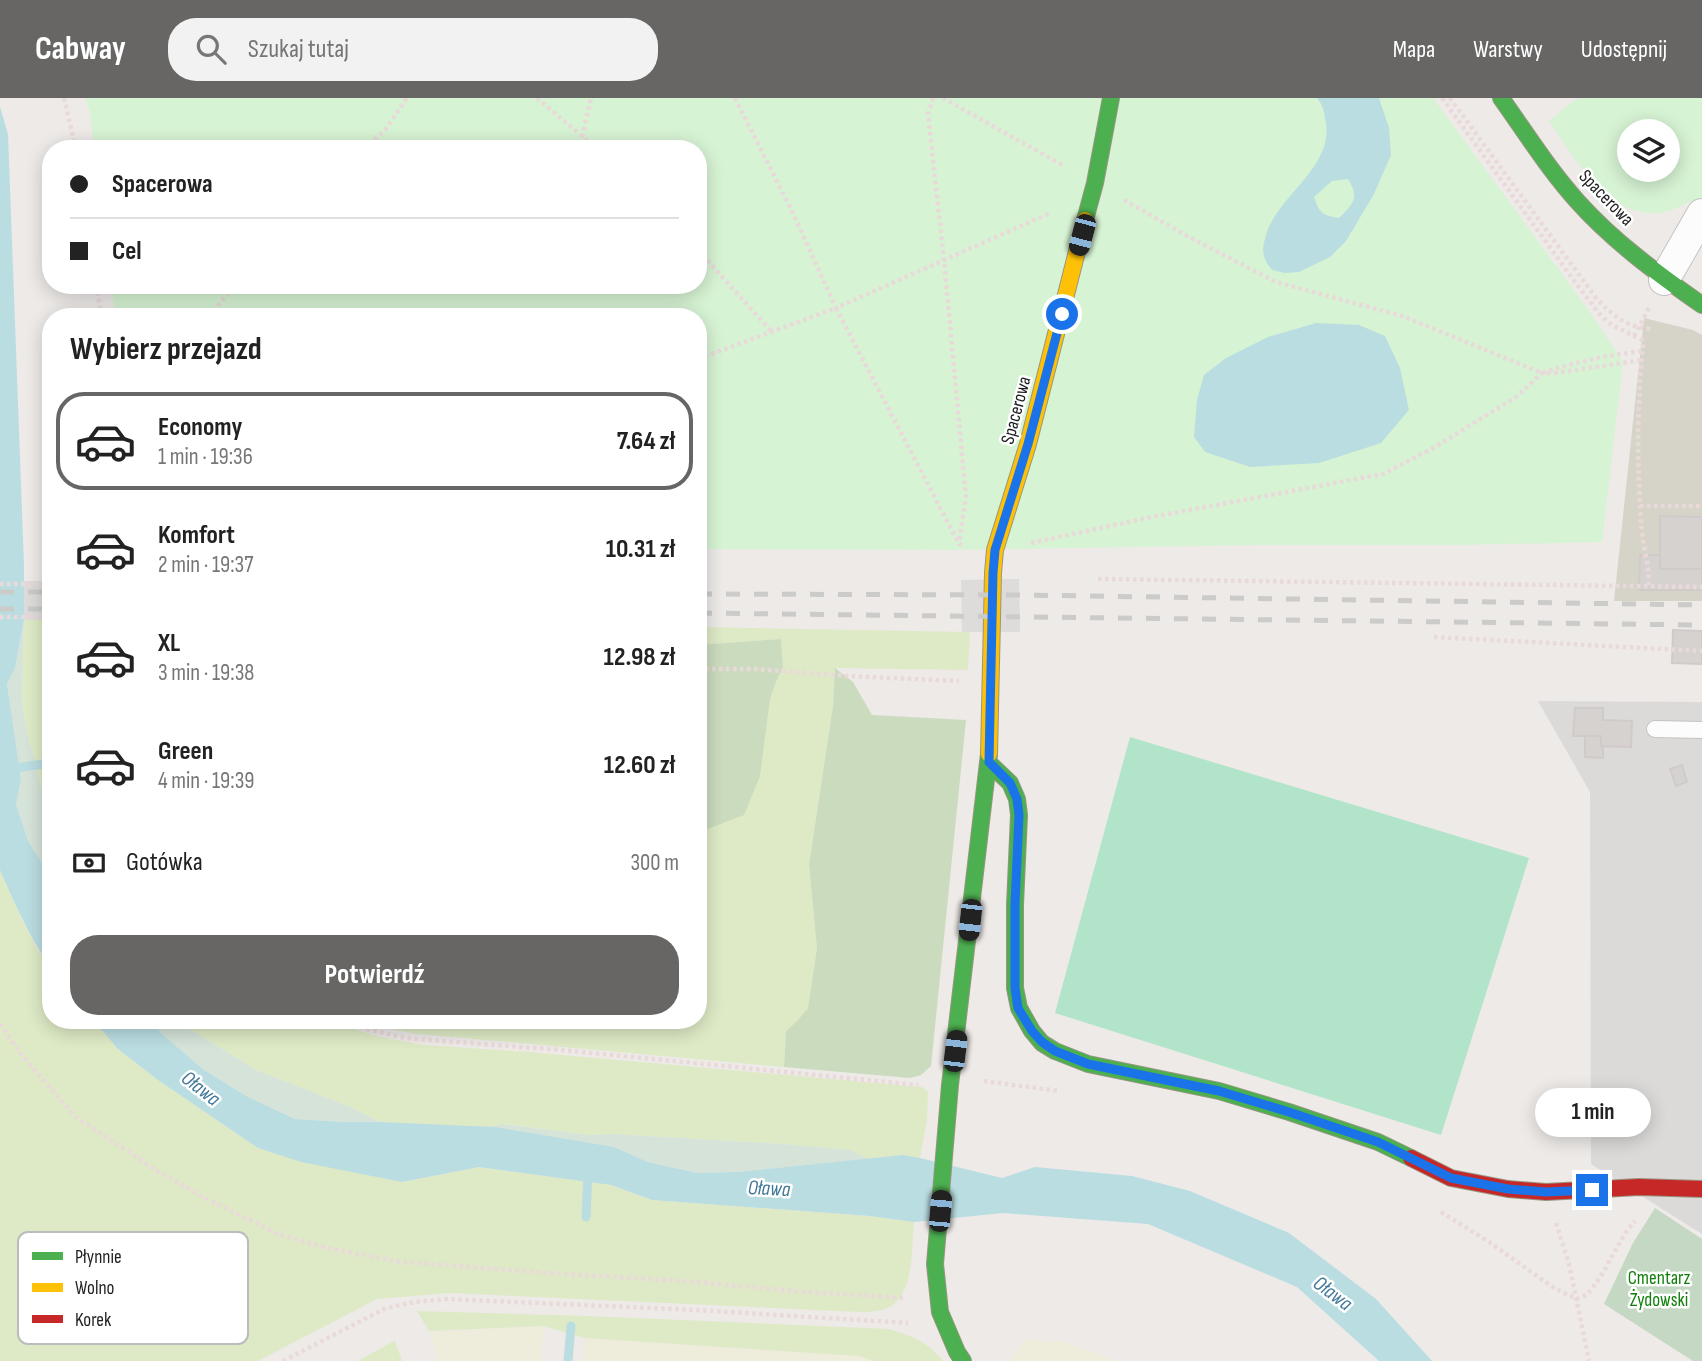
<!DOCTYPE html>
<html lang="pl">
<head>
<meta charset="utf-8">
<style>
	body { margin:0; font-family:"Sofia Sans Condensed",sans-serif; background:#f2f2f2; color:#222; height:100vh; display:flex; flex-direction:column; font-size:26px; white-space:nowrap }
	* { box-sizing:border-box; margin:0 }
	p { font-size:23px; color:#767676 }
	.icon { flex:none; width:38px; height:38px; fill:none; stroke:currentColor; stroke-width:2; stroke-linecap:round; stroke-linejoin:round }
	.map { position:relative; flex:1; overflow:hidden }
	.panel { position:absolute; left:42px; top:210px; width:665px; height:721px; display:flex; flex-direction:column; background:#fff; border-radius:28px; box-shadow:0 4px 18px #0003 }
	.panel>* { flex:none }
	.top-card { position:absolute; left:42px; top:42px; width:665px; height:154px; border-radius:28px; box-shadow:0 4px 18px #0003; display:grid; align-content:center; height:154px; padding:0 28px; background:#fff }
	.tools { position:absolute; left:1617px; top:21px; display:grid; gap:14px }
	.tools a { display:grid; place-items:center; width:63px; height:63px; border-radius:50%; background:#fff; box-shadow:0 4px 18px #0003; font-size:35px }
	.end { position:absolute; width:32px; height:32px; margin:-16px; border:9px solid #1a73e8; background:#fff; box-shadow:0 0 0 4px #fff }
	.from { border-radius:50% }
	.bubble { position:absolute; height:49px; border-radius:24px; background:#fff; box-shadow:0 4px 18px #0003; font-size:23px; font-weight:700; line-height:49px; text-align:center }
	.car { position:absolute; width:21px; height:42px; margin:-21px -10px; border-radius:9px; box-shadow:0 0 5px 2px #0007; background:linear-gradient(#222 24%,#8ab4d8 0 40%,#222 0 76%,#8ab4d8 0 86%,#222 0) }
	.top-card b { display:flex; align-items:center; gap:24px; height:66px; font-size:26px }
	.top-card b+b { border-top:2px solid #e0e0e0 }
	.top-card i { width:18px; height:18px; background:#222 }
	ul { padding:0; list-style:none }
	li { display:flex; align-items:center; gap:21px; height:98px; margin:0 14px 10px; padding:0 14px; border:4px solid transparent; border-radius:28px }
	li div { flex:1 }
	li b { display:block; font-size:26px }
	li em { font-style:normal; font-weight:700 }
	li.on { border-color:#676665 }
	li>.icon { width:63px; height:63px; stroke-width:1.5 }
	h2 { padding:0 28px; font-size:32px; line-height:84px }
	.pay { display:flex; align-items:center; gap:18px; height:77px; padding:0 28px; font-size:26px }
	.pay p { margin-inline-start:auto }
	.action { display:flex; gap:14px; margin-top:auto; padding:14px 28px }
	.action a { flex:1; height:80px; border-radius:28px; background:#676665; color:#fff; font-size:28px; font-weight:700; line-height:80px; text-align:center }
	header { display:flex; align-items:center; gap:42px; box-sizing:border-box; height:98px; padding:0 35px; background:#676665; color:#fff }
	header strong { font-size:33px }
	nav { display:flex; gap:38px; margin-inline-start:auto; font-size:24px }
	.search { width:490px; height:63px; background:#f2f2f2; display:flex; align-items:center; gap:18px; box-sizing:border-box; padding:0 24px; border-radius:28px; color:#767676; font-size:26px }
	.map>svg:first-child { display:block }
	.residential { fill:#dcdad9 }
	.construction { fill:#d6d4c9 }
	.farmland { fill:#eeecdb }
	.grass { fill:#deeac6 }
	.forest { fill:#cbdbbd }
	.wetland { fill:#d5e3d9 }
	.cemetery { fill:#c5d8c4 }
	.park { fill:#d6f3d3; fill-rule:evenodd }
	.pitch { fill:#b2e4c9 }
	.parking { fill:#dddcdb }
	.water { fill:#badde1; fill-rule:evenodd }
	.lines { fill:none; stroke-linecap:round; stroke-linejoin:round }
	.stream { stroke:#badde1; stroke-width:9 }
	.building { fill:#d5d2d0; stroke:#d0cbc9; stroke-width:2 }
	.lane-casing { stroke:#c4c3c2; stroke-width:18 }
	.street-casing { stroke:#c4c3c2; stroke-width:32 }
	.fast-casing { stroke:#989680; stroke-width:18 }
	.slow-casing { stroke:#989680; stroke-width:18 }
	.jam-casing { stroke:#989680; stroke-width:18 }
	.path { stroke:#ead9da; stroke-width:4.5; stroke-dasharray:3.5 3.5; stroke-linecap:butt }
	.lane { stroke:#fcfcfc; stroke-width:16 }
	.street { stroke:#fcfcfc; stroke-width:30 }
	.fast { stroke:#4caf50; stroke-width:16 }
	.slow { stroke:#ffc107; stroke-width:16 }
	.jam { stroke:#c62828; stroke-width:16 }
	.rail { stroke:#cbcbca; stroke-width:5; stroke-dasharray:14 14; stroke-linecap:butt }
	.route { stroke:#1a73e8; stroke-width:9 }
	.labels { text-anchor:middle; stroke-width:5; stroke-linejoin:round; paint-order:stroke }
	.street-label { font-size:19px; fill:#1f1f1f; stroke:#fff }
	.park-label { font-size:19px; fill:#107f0a; stroke:#fff }
	.water-label { font-size:21px; font-style:italic; fill:#417898; stroke:#fff }
	.key { fill:#fff; stroke:#bcbcbc; stroke-width:2 }
	.key-label { font-size:19px; fill:#1f1f1f }
</style>
</head>
<body>
<header>
<strong>Cabway</strong>
<div class="search"><svg class="icon" aria-label="search" viewBox="0 0 24 24"><circle cx="10" cy="10" r="6"/><path d="M15 15l6 6"/></svg>Szukaj tutaj</div>
<nav><a>Mapa</a><a>Warstwy</a><a>Udostępnij</a></nav>
</header>
<div class="map">
<svg width="1702" height="1263" viewBox="0 0 1702 1263">
	<rect width="100%" height="100%" fill="#edeae8"/>
	<path class="residential" d="M1538 603 1702 604V1136L1591 1066 1590 694Z"/>
	<path class="construction" d="M1644 220 1693 232 1702 237V503H1614Z"/>
	<path class="farmland" d="M544 1228 542 1263H439L429 1234Z
		M585 1240 859 1258 873 1263H582Z
		M1024 1242 1065 1244 1104 1258 1112 1263H1010Z"/>
	<path class="grass" d="M24 522H51V726L25 627 22 600Z
		M698 529 970 534 968 572 835 570 833 608 809 767 817 850 808 910 797 923 786 933 784 969 418 936 374 928 355 922H698V732H703L760 678 770 601 776 584 783 569 781 541 698 547Z
		M0 772 22 822 38 852 51 870V922H93L118 951 158 982 258 1050 402 1084 479 1069 611 1087 652 1102 870 1118 914 1124C911 1154 916 1209 876 1213 863 1215 850 1213 837 1213L450 1195 377 1201 258 1263H0Z
		M181 922H327L373 937 423 947 529 954 922 989 928 994 927 1022 920 1060 903 1057 869 1061 850 1052 783 1046 611 1036 589 1037 504 1026 484 1029 380 1024 350 1009 256 972 191 932Z
		M417 1213 588 1218 889 1231C910 1237 930 1245 943 1263H873L859 1258 585 1240 543 1228 429 1233Z
		M395 1243 402 1263H358L394 1243Z"/>
	<path class="forest" d="M781 541 783 569 776 584 770 601 760 678 744 717 702 733 698 732V547Z
		M835 570 853 584 872 617 966 622 931 968 921 977 910 980 784 969 786 933 797 923 808 910 817 850 809 767 833 608Z"/>
	<path class="wetland" d="M24 522 22 600 25 627 51 726V779L28 743 16 706 21 681 7 586 15 570Z
		M151 922H181L191 932 256 972 350 1009 380 1024H344L295 1021 248 999 204 972 163 937Z
		M503 1026 589 1037 611 1036 783 1046 850 1052 869 1061 737 1074 697 1075 648 1064 614 1049 485 1029Z"/>
	<path class="cemetery" d="M1655 1110 1702 1141V1263H1693L1604 1206 1633 1145Z"/>
	<path class="park" d="M85 0H1433L1589 213 1623 264 1602 444 1458 447H1254L947 452 698 451V219H115L111 187H698V51H94L90 14Z
		M1584 0H1702V111L1690 103C1682 107 1674 112 1665 114 1609 124 1576 61 1549 23L1574 2ZM1629 33H1668V72H1629Z"/>
	<path class="pitch" d="M1130 639 1529 760 1441 1037 1055 915Z"/>
	<path class="parking" d="M1019 481 1020 534H962L961 482Z
		M0 483H51V522H0Z"/>
	<path class="water" d="M1317 0H1379L1389 30 1391 57 1374 96 1346 143 1330 159 1299 174 1285 175 1272 172C1269 168 1265 163 1264 158 1262 151 1264 144 1266 137 1278 97 1333 70 1326 25 1324 15 1324 8 1317 0ZM1348 81C1360 100 1353 106 1339 120 1322 117 1320 116 1314 99L1332 83Z
		M0 9 8 36 24 468V522L15 570 7 586 21 681 16 706 28 743 51 779V870C29 839 15 806 0 772Z
		M1316 225 1359 227 1385 238 1400 270 1409 312 1381 345 1319 365 1250 369 1205 354 1194 339 1197 302 1204 277 1226 260 1268 239Z
		M93 922H151L163 937 204 972 248 999 295 1021 344 1024H380L495 1029 614 1049 648 1064 697 1075 737 1074 903 1057 920 1060 1002 1080 1035 1069 1132 1078 1190 1093 1289 1135 1376 1201 1432 1263H1379L1297 1189 1148 1126 1003 1115 914 1124 870 1118 652 1102 611 1087 479 1069 402 1084 301 1064 258 1050 158 982 118 951Z"/>
	<g class="lines">
		<path class="stream" d="M0 672 51 665
			M586 1119 588 1072
			M568 1263 571 1228"/>
	</g>
	<path class="building" d="M1660 418 1702 419V471H1660Z
		M1640 457H1660V471H1702V492H1639Z
		M1673 532 1702 533V566L1672 565Z
		M1575 610H1603V622L1632 623 1631 649 1601 648V638H1573Z
		M1585 638H1601V648H1603V660L1585 659Z
		M1682 667 1687 684 1676 688 1670 671Z"/>
	<g class="lines">
		<g class="lane-casing">
			<path id="lane" d="M1655 631 1702 632"/>
		</g>
		<g class="street-casing">
			<path id="street" d="M1664 182 1702 116"/>
		</g>
		<g class="fast-casing">
			<path id="fast" d="M1501 0C1526 35 1549 72 1578 104 1614 144 1658 176 1702 207
				M1085 122 1095 85 1111 0
				M989 665 1010 685 1017 701 1019 717 1015 807V890L1019 910 1032 933 1042 945 1055 953 1088 966 1219 993 1289 1014 1378 1044 1411 1060
				M963 1263 957 1254 940 1214 935 1166 950 987 989 656"/>
		</g>
		<g class="slow-casing">
			<path id="slow" d="M989 656 993 475 995 452 1028 346 1085 122"/>
		</g>
		<g class="jam-casing">
			<path id="jam" d="M1411 1060 1451 1080 1508 1091 1546 1094 1639 1089 1702 1091"/>
		</g>
		<path class="path" d="M64 0 76 51
			M537 0 597 51
			M735 0 790 109 836 210 1050 115
			M933 0 928 16 944 162 966 399 959 445
			M943 0 1064 68
			M1442 0 1575 184 1601 218 1612 227 1642 242 1643 248C1637 306 1637 364 1641 423 1642 445 1649 466 1649 488
			M1450 0 1596 200C1613 218 1626 229 1651 231
			M582 39 591 0
			M364 51 385 32 407 0
			M1124 102 1187 138 1276 184 1402 218 1542 275C1576 264 1608 257 1643 253
			M698 152 771 233
			M97 187 101 219
			M209 219 234 187
			M1634 238 1650 208
			M698 261 836 210 959 446 964 448
			M1640 408H1702
			M1031 445 1147 420 1383 376 1435 349 1516 299 1542 275H1556L1642 262
			M1098 481 1702 489
			M0 486H51
			M0 519H51
			M1434 539 1702 553
			M698 571H756L847 578 959 583
			M340 922 370 932 405 940 572 953 918 987
			M0 926 20 955 76 1019 154 1071 207 1101 278 1136 327 1150 401 1164 563 1176 685 1183 804 1194 906 1200
			M984 983 1059 993
			M1441 1114 1489 1144 1554 1190 1577 1201 1588 1196 1601 1178 1624 1137 1635 1123
			M1556 1125 1569 1166 1589 1263
			M283 1263 386 1210 414 1204 446 1201 696 1212 908 1225"/>
		<use href="#lane" class="lane"/>
		<use href="#street" class="street"/>
		<use href="#fast" class="fast"/>
		<use href="#slow" class="slow"/>
		<use href="#jam" class="jam"/>
		<path class="rail" d="M0 494H51
			M698 496 1020 497 1702 507
			M0 511H51
			M698 515 1702 527"/>
	</g>
	<g class="lines">
		<path class="route" d="M1062 216 1028 346 995 452 993 475 989 664 1010 685 1017 701 1019 717 1015 807V890L1018 910 1032 933 1042 944 1055 953 1088 966 1219 993 1289 1014 1378 1044 1451 1080 1508 1091 1546 1094 1592 1092"/>
	</g>
	<g class="labels">
		<g class="street-label">
			<text transform="translate(1607 99) rotate(46)" y="7">Spacerowa</text>
			<text transform="translate(1015 312) rotate(-75)" y="7">Spacerowa</text>
		</g>
		<g class="park-label">
			<text x="1659" y="1186">Cmentarz<tspan x="1659" dy="22">Żydowski</tspan></text>
		</g>
		<g class="water-label">
			<text transform="translate(201 990) rotate(38)" y="7">Oława</text>
			<text transform="translate(769 1090) rotate(3)" y="7">Oława</text>
			<text transform="translate(1333 1195) rotate(37)" y="7">Oława</text>
		</g>
	</g>
	<rect x="18" y="1134" width="230" height="112" rx="10" class="key"/>
	<rect x="32" y="1154" width="31" height="8" fill="#4caf50"/>
	<rect x="32" y="1185" width="31" height="9" fill="#ffc107"/>
	<rect x="32" y="1217" width="31" height="8" fill="#c62828"/>
	<g class="key-label">
		<text x="75" y="1165">Płynnie</text>
		<text x="75" y="1196">Wolno</text>
		<text x="75" y="1228">Korek</text>
	</g>
</svg>
<div class="tools">
<a><svg class="icon" aria-label="layers" viewBox="0 0 24 24"><path d="M12 4l9 5-9 5-9-5zM3 14l9 5 9-5"/></svg></a>
</div>
<i class="end from" style="left:1062px;top:216px"></i>
<i class="end" style="left:1592px;top:1092px"></i>
<div class="bubble" style="left:1535px;top:990px;width:116px">1 min</div>
<i class="car" style="left:1082px;top:137px;rotate:195deg"></i>
<i class="car" style="left:970px;top:822px;rotate:186deg"></i>
<i class="car" style="left:955px;top:953px;rotate:7deg"></i>
<i class="car" style="left:940px;top:1113px;rotate:5deg"></i>
<div class="top-card">
<b><i class="from"></i>Spacerowa</b>
<b><i></i>Cel</b>
</div>
<section class="panel">
<h2>Wybierz przejazd</h2>
<ul>
<li class="on"><svg class="icon" aria-label="car" viewBox="0 0 24 24"><path d="M5 17H2v-5l4-1 3-4h7l3 4 3 1v5h-3M9 17h6M6 11h13"/><circle cx="7" cy="17" r="2"/><circle cx="17" cy="17" r="2"/></svg><div><b>Economy</b><p>1 min · 19:36</p></div><em>7.64 zł</em></li>
<li><svg class="icon" aria-label="car" viewBox="0 0 24 24"><path d="M5 17H2v-5l4-1 3-4h7l3 4 3 1v5h-3M9 17h6M6 11h13"/><circle cx="7" cy="17" r="2"/><circle cx="17" cy="17" r="2"/></svg><div><b>Komfort</b><p>2 min · 19:37</p></div><em>10.31 zł</em></li>
<li><svg class="icon" aria-label="car" viewBox="0 0 24 24"><path d="M5 17H2v-5l4-1 3-4h7l3 4 3 1v5h-3M9 17h6M6 11h13"/><circle cx="7" cy="17" r="2"/><circle cx="17" cy="17" r="2"/></svg><div><b>XL</b><p>3 min · 19:38</p></div><em>12.98 zł</em></li>
<li><svg class="icon" aria-label="car" viewBox="0 0 24 24"><path d="M5 17H2v-5l4-1 3-4h7l3 4 3 1v5h-3M9 17h6M6 11h13"/><circle cx="7" cy="17" r="2"/><circle cx="17" cy="17" r="2"/></svg><div><b>Green</b><p>4 min · 19:39</p></div><em>12.60 zł</em></li>
</ul>
<div class="pay"><svg class="icon" aria-label="cash" viewBox="0 0 24 24"><path d="M3 7h18v10H3z"/><circle cx="12" cy="12" r="2"/></svg>Gotówka<p>300 m</p></div>
<div class="action"><a>Potwierdź</a></div>
</section>
</div>
</body>
</html>
